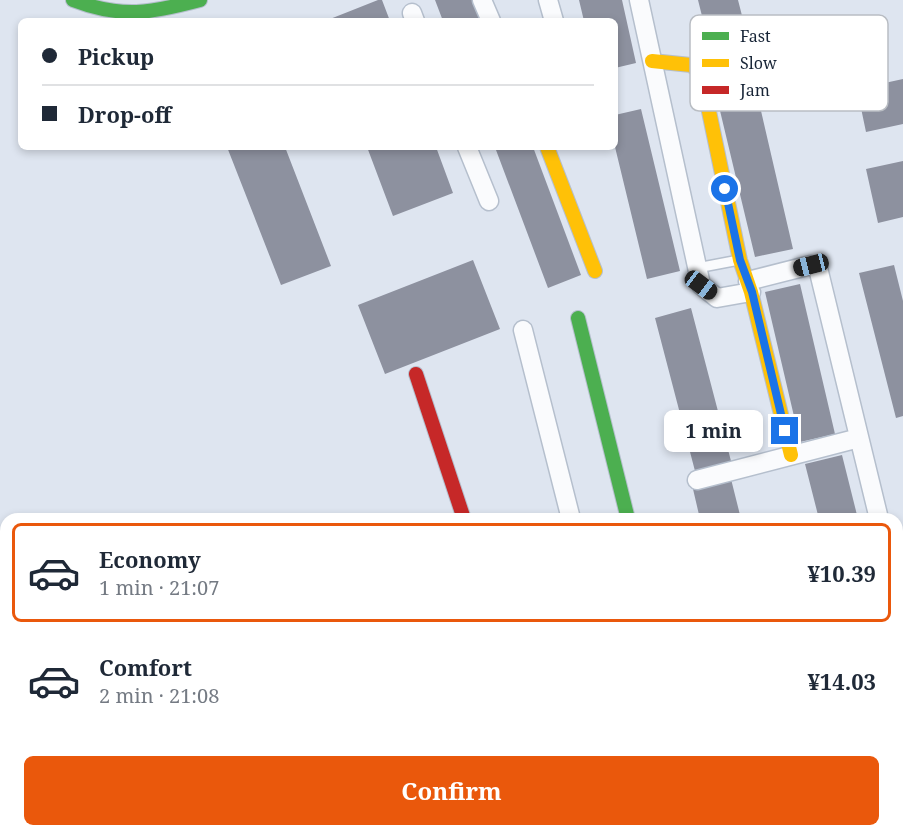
<!DOCTYPE html>
<html lang="en">
<head>
<meta charset="utf-8">
<style>
	body { margin:0; font-family:"Noto Serif",serif; background:#f2f2f3; color:#1f2937; height:100vh; display:flex; flex-direction:column; font-size:22px; white-space:nowrap }
	* { box-sizing:border-box; margin:0 }
	p { font-size:20px; color:#747a83 }
	.icon { flex:none; width:33px; height:33px; fill:none; stroke:currentColor; stroke-width:2; stroke-linecap:round; stroke-linejoin:round }
	.map { position:relative; flex:1; overflow:hidden }
	.panel { position:absolute; left:0px; top:513px; width:903px; height:324px; display:flex; flex-direction:column; background:#fff; border-radius:18px 18px 0 0; box-shadow:0 3px 9px #0003 }
	.panel>* { flex:none }
	.guide { position:absolute; left:18px; top:18px; width:600px; height:132px; border-radius:9px; box-shadow:0 3px 9px #0003; display:grid; align-content:center; height:132px; padding:0 24px; background:#fff }
	.end { position:absolute; width:27px; height:27px; margin:-14px; border:8px solid #1a73e8; background:#fff; box-shadow:0 0 0 3px #fff }
	.from { border-radius:50% }
	.bubble { position:absolute; height:42px; border-radius:9px; background:#fff; box-shadow:0 3px 9px #0003; font-size:20px; font-weight:700; line-height:42px; text-align:center }
	.car { position:absolute; width:18px; height:36px; margin:-18px -9px; border-radius:8px; box-shadow:0 0 4px 2px #0007; background:linear-gradient(#222 24%,#8ab4d8 0 40%,#222 0 76%,#8ab4d8 0 86%,#222 0) }
	.guide b { display:flex; align-items:center; gap:21px; height:57px; font-size:22px }
	.guide b+b { border-top:2px solid #e0e1e3 }
	.guide i { width:15px; height:15px; background:#1f2937 }
	ul { padding:10px 0 0; list-style:none }
	li { display:flex; align-items:center; gap:18px; height:99px; margin:0 12px 9px; padding:0 12px; border:3px solid transparent; border-radius:9px }
	li div { flex:1 }
	li b { display:block; font-size:22px }
	li em { font-style:normal; font-weight:700 }
	li.current { border-color:#ea580c }
	li>.icon { width:54px; height:54px; stroke-width:1.5 }
	.button { display:flex; gap:12px; margin-top:auto; padding:12px 24px }
	.button a { flex:1; height:69px; border-radius:9px; background:#ea580c; color:#fff; font-size:24px; font-weight:700; line-height:69px; text-align:center }
	.map>svg:first-child { display:block }
	.building { fill:#8d919f }
	.lines { fill:none; stroke-linecap:round; stroke-linejoin:round }
	.lane-casing { stroke:#b5bfcd; stroke-width:12 }
	.street-casing { stroke:#b5bfcd; stroke-width:21 }
	.fast-casing { stroke:#b5bfcd; stroke-width:16 }
	.slow-casing { stroke:#b5bfcd; stroke-width:16 }
	.jam-casing { stroke:#b5bfcd; stroke-width:16 }
	.lane { stroke:#fafbfd; stroke-width:9 }
	.street { stroke:#fafbfd; stroke-width:18 }
	.fast { stroke:#4caf50; stroke-width:14 }
	.slow { stroke:#ffc107; stroke-width:14 }
	.jam { stroke:#c62828; stroke-width:14 }
	.route { stroke:#1a73e8; stroke-width:8 }
	.key { fill:#fff; stroke:#b9bdc3; stroke-width:1.5 }
	.key-label { font-size:16px; fill:#172436 }
</style>
</head>
<body>
<div class="map">
<svg width="903" height="837" viewBox="0 0 903 837">
	<rect width="100%" height="100%" fill="#dee5f0"/>
	<path class="building" d="M378 0H382L390 21H325Z
		M435 0H473L481 21H443Z
		M579 0H622L636 63 615 68V21H584Z
		M698 0H738L748 39 710 48Z
		M903 79V124L866 132 857 89Z
		M755 85 793 249 755 257 716 94Z
		M641 109 680 271 647 279 615 147V115Z
		M227 147H285L331 266 281 285Z
		M367 147H436L453 193 393 216Z
		M505 147H533L581 275 548 288 496 150Z
		M903 161V217L878 223 866 169Z
		M473 260 500 329 385 374 358 305Z
		M894 265 903 301V416L896 418 859 273Z
		M800 284 835 434 800 442 765 292Z
		M691 308 731 461 695 471 655 318Z
		M842 455 858 519H819L805 464Z
		M731 479 741 519H700L693 489Z
		M791 831H831L832 833 817 837H793Z"/>
	<g class="lines">
		<g class="lane-casing">
			<path id="lane" d="M697 268 739 260"/>
		</g>
		<g class="street-casing">
			<path id="street" d="M482 0 491 21
				M548 0 554 21
				M639 0 701 285 717 298 751 292
				M412 13 415 21
				M467 147 489 201
				M748 281 811 265 818 268 879 519
				M523 330 571 519
				M697 480 859 438
				M897 770 903 768
				M703 831 704 837
				M479 837V831"/>
		</g>
		<g class="fast-casing">
			<path id="fast" d="M73 0C122 19 151 13 200 0
				M578 318 628 519"/>
		</g>
		<g class="slow-casing">
			<path id="slow" d="M652 61 691 65 701 73 740 260 751 292 791 455
				M547 147 595 271"/>
		</g>
		<g class="jam-casing">
			<path id="jam" d="M416 374 464 519"/>
		</g>
		<use href="#lane" class="lane"/>
		<use href="#street" class="street"/>
		<use href="#fast" class="fast"/>
		<use href="#slow" class="slow"/>
		<use href="#jam" class="jam"/>
	</g>
	<g class="lines">
		<path class="route" d="M725 189 740 260 752 292 785 431"/>
	</g>
	<rect x="690" y="15" width="198" height="96" rx="9" class="key"/>
	<rect x="702" y="32" width="27" height="8" fill="#4caf50"/>
	<rect x="702" y="59" width="27" height="8" fill="#ffc107"/>
	<rect x="702" y="86" width="27" height="8" fill="#c62828"/>
	<g class="key-label">
		<text x="740" y="42">Fast</text>
		<text x="740" y="69">Slow</text>
		<text x="740" y="96">Jam</text>
	</g>
</svg>
<i class="end from" style="left:725px;top:189px"></i>
<i class="end" style="left:785px;top:431px"></i>
<div class="bubble" style="left:664px;top:410px;width:99px">1 min</div>
<i class="car" style="left:811px;top:265px;rotate:256deg"></i>
<i class="car" style="left:701px;top:285px;rotate:127deg"></i>
<div class="guide">
<b><i class="from"></i>Pickup</b>
<b><i></i>Drop-off</b>
</div>
<section class="panel">
<ul>
<li class="current"><svg class="icon" aria-label="car" viewBox="0 0 24 24"><path d="M5 17H2v-5l4-1 3-4h7l3 4 3 1v5h-3M9 17h6M6 11h13"/><circle cx="7" cy="17" r="2"/><circle cx="17" cy="17" r="2"/></svg><div><b>Economy</b><p>1 min · 21:07</p></div><em>¥10.39</em></li>
<li><svg class="icon" aria-label="car" viewBox="0 0 24 24"><path d="M5 17H2v-5l4-1 3-4h7l3 4 3 1v5h-3M9 17h6M6 11h13"/><circle cx="7" cy="17" r="2"/><circle cx="17" cy="17" r="2"/></svg><div><b>Comfort</b><p>2 min · 21:08</p></div><em>¥14.03</em></li>
</ul>
<div class="button"><a>Confirm</a></div>
</section>
</div>
</body>
</html>
